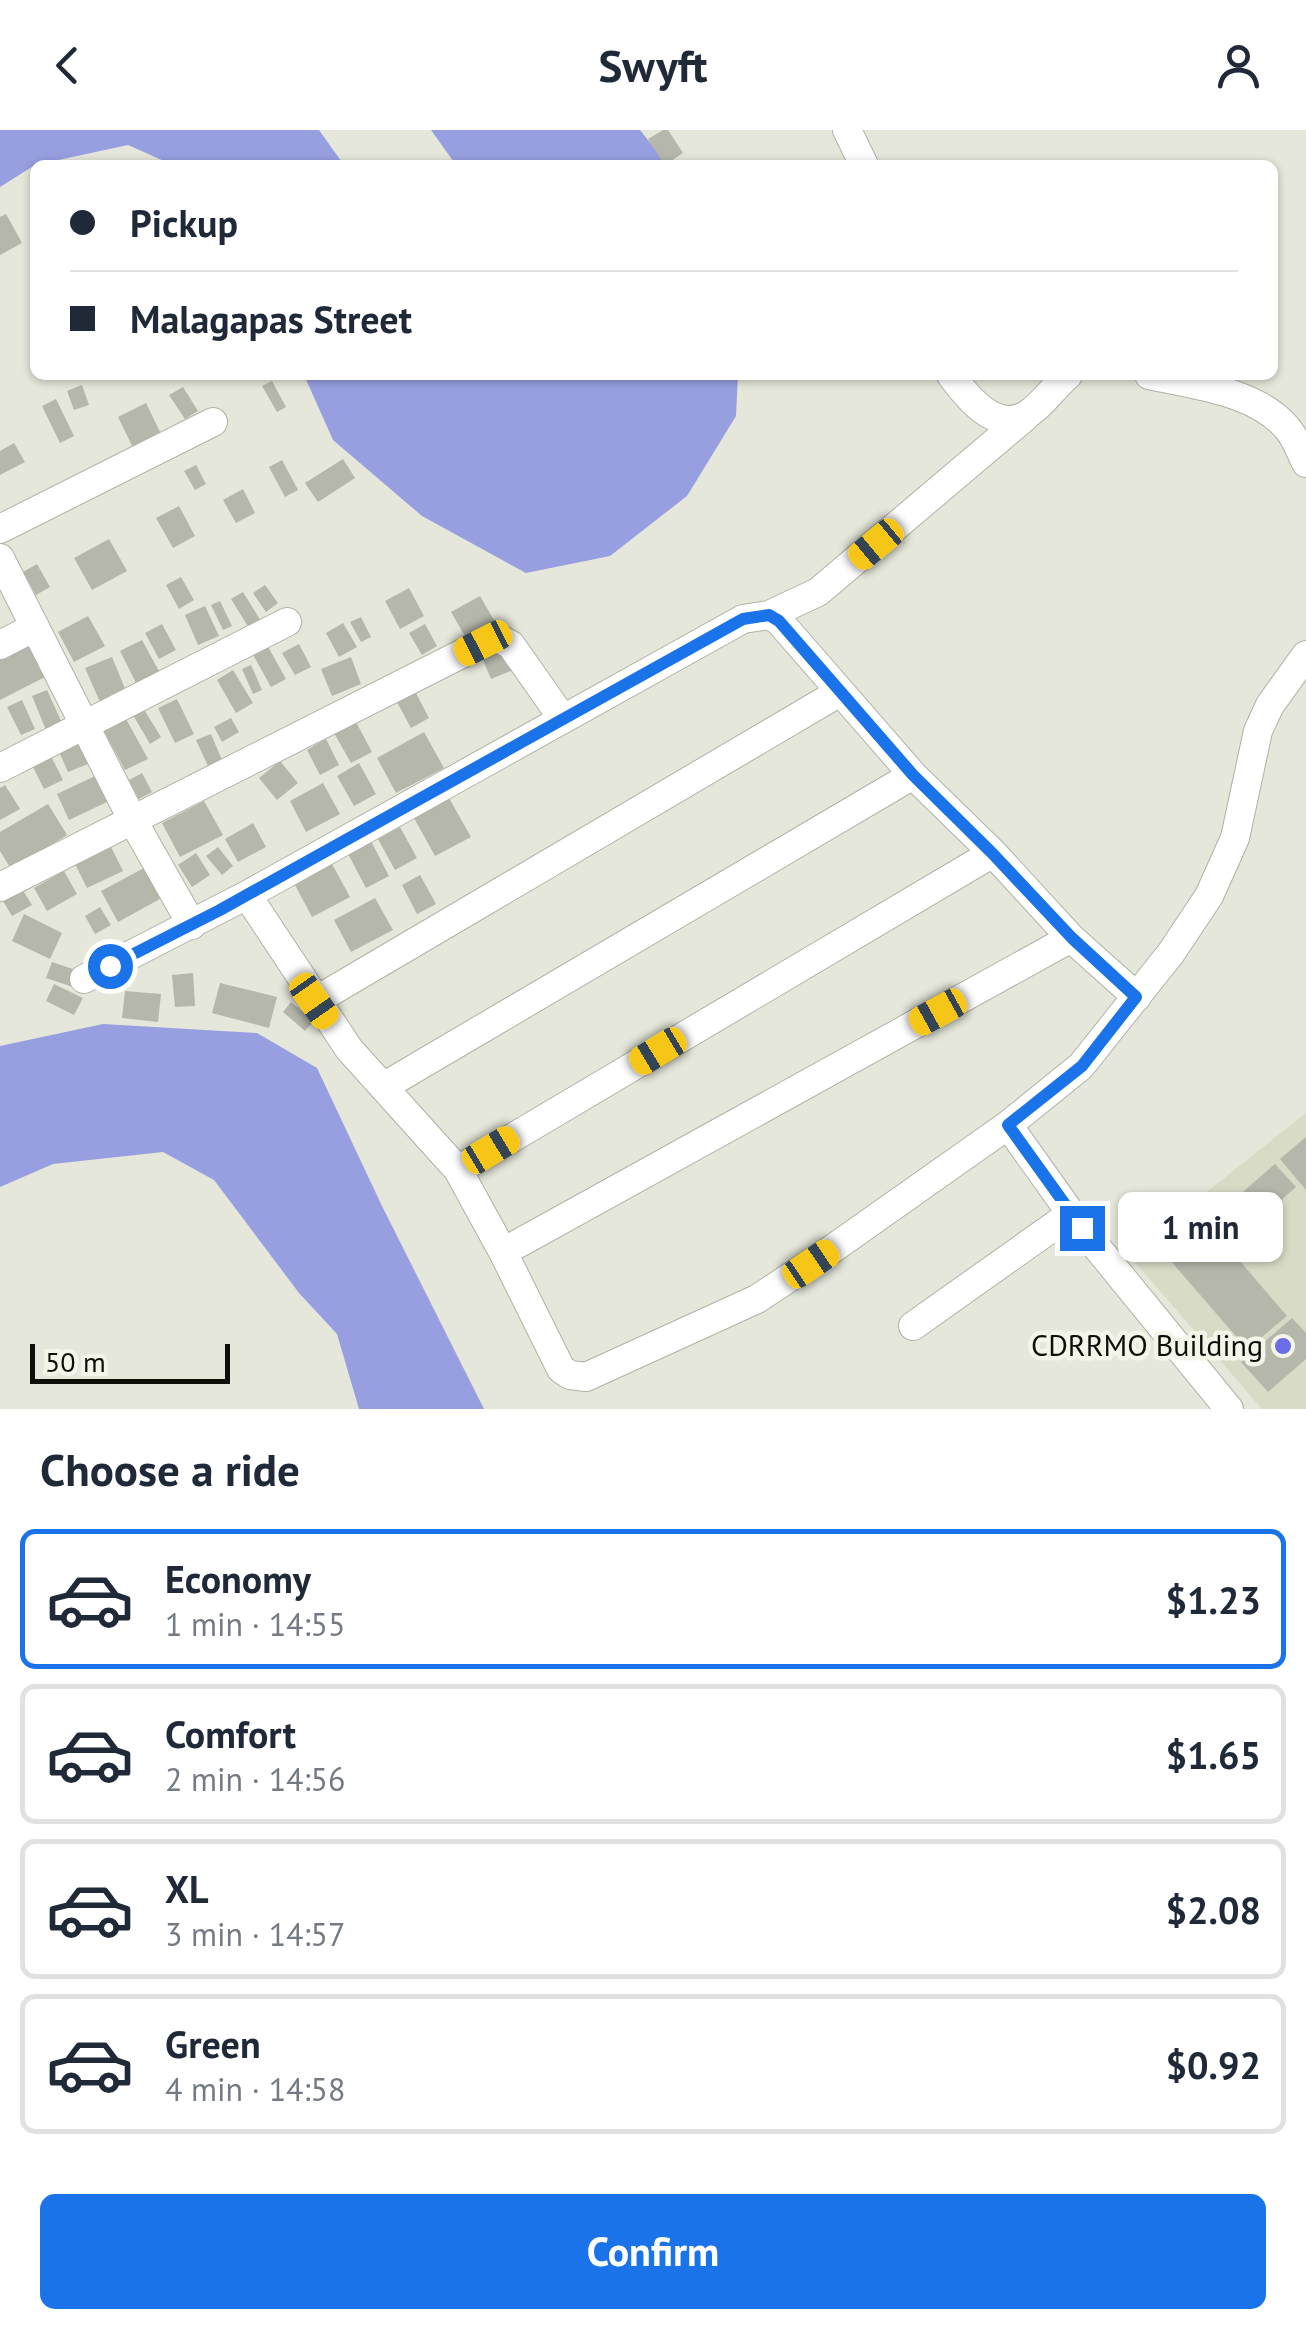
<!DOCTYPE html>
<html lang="en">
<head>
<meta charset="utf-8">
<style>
	body { margin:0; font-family:"PT Sans",sans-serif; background:#f6f6f7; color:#1f2937; height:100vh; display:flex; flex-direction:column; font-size:38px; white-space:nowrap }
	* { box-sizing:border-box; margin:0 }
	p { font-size:32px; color:#747a83 }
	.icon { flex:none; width:55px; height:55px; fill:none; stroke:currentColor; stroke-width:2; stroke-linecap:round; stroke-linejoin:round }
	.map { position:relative; height:1279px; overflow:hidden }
	.side { display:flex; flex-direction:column; background:#fff; flex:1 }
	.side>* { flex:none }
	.guide { position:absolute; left:30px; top:30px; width:1248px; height:220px; border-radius:15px; box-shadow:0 2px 8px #0004; display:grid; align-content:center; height:220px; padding:0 40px; background:#fff }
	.scale { position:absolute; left:30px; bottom:25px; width:200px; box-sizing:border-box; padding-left:10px; border:5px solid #0e0f0b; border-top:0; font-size:28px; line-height:35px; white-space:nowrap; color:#0e0f0b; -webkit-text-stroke:8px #f2f5e7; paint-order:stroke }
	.end { position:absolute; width:45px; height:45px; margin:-22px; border:12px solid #1a73e8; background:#fff; box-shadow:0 0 0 5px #fff }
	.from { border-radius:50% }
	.bubble { position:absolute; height:70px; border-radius:15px; background:#fff; box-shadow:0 2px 8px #0004; font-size:32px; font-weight:700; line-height:70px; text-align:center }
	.car { position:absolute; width:30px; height:60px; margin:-30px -15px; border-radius:12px; box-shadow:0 0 8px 2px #0007; background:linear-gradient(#f5c518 24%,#345 0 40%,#f5c518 0 76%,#345 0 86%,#f5c518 0) }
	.guide b { display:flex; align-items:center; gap:35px; height:95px; font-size:38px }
	.guide b+b { border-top:2px solid #e0e1e3 }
	.guide i { width:25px; height:25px; background:#1f2937 }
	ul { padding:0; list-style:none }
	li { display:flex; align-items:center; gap:30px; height:140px; margin:0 20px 15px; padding:0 20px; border:5px solid #e0e1e3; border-radius:15px }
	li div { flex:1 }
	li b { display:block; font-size:38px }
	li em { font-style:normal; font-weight:700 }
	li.on { border-color:#1a73e8 }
	li>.icon { width:90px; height:90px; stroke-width:1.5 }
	h2 { padding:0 40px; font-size:45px; line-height:120px }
	.action { display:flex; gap:20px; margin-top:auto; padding:20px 40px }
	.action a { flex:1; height:115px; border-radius:15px; background:#1a73e8; color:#fff; font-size:40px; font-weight:700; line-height:115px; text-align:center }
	header { display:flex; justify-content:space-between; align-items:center; height:130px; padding:0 40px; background:#fff; font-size:45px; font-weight:700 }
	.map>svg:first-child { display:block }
	.built { fill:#d8dcc7 }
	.water { fill:#979fe1 }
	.building { fill:#b4b7aa }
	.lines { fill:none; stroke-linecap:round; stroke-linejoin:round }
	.minor-casing { stroke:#afb2a5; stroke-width:30 }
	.minor { stroke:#fff; stroke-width:28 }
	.route { stroke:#1a73e8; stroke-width:12 }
	.poi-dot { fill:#6b6de7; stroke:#f2f5e7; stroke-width:4 }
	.labels { text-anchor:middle; stroke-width:9; stroke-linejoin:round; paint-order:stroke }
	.poi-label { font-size:30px; fill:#0e0f0b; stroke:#f2f5e7; text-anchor:end }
</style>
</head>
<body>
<header><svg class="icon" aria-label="back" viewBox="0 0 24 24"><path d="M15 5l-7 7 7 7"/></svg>Swyft<svg class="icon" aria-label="person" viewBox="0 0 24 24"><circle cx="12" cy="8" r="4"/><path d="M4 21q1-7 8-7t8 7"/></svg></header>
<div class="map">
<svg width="1306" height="1279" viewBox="0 0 1306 1279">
	<rect width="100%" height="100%" fill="#e5e7da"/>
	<path class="built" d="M1306 983V1279H1262L1128 1124Z"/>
	<path class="water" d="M0 0H319L344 35H173L128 15 35 35 0 57Z
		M431 0H640L668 35H456Z
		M304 245H738L736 286 687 366 610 426 526 443 422 386 333 310Z
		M103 894 257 903 317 938 382 1076 484 1279H359L337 1204 299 1163 214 1050 163 1022 53 1034 0 1057V916Z"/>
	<path class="building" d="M663 0H668L683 23 665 35 648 9Z
		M6 84 22 113 0 125V87Z
		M272 251 286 277 277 282 262 256Z
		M82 255 89 275 74 280 67 261Z
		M183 257 198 281 185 289 169 265Z
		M56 269 74 306 60 313 42 276Z
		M146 273 163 308 135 322 118 287Z
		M14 313 25 332 0 345V321Z
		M343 329 355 348 318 372 305 353Z
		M282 330 298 360 285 367 269 337Z
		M196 335 206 354 195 360 184 341Z
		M243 359 255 383 236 393 223 370Z
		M179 376 195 406 173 418 156 388Z
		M109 409 127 441 92 460 74 428Z
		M37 434 50 457 36 465 23 442Z
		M181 447 194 470 179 479 166 455Z
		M265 455 278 473 266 482 253 463Z
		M409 458 424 486 400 499 385 471Z
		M243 462 261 491 249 498 231 469Z
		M480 466 495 492 466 508 451 482Z
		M220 471 232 496 223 500 211 475Z
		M205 476 219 506 198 515 185 485Z
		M88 486 105 516 74 532 58 502Z
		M361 487 371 507 361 512 350 492Z
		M343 493 357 517 339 527 326 503Z
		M162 494 176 520 159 529 145 503Z
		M425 494 437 516 422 525 409 503Z
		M142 510 160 543 137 555 120 521Z
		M29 514 45 547 0 570V528Z
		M299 514 311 537 295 545 282 523Z
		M267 515 286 549 271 557 252 523Z
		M509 516 518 538 491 549 482 528Z
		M112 527 126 561 100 572 85 538Z
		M351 527 361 554 332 566 321 539Z
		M251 535 262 560 253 564 242 539Z
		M233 540 253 573 236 583 217 550Z
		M47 560 62 593 46 600 32 566Z
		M416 563 429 588 411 598 397 572Z
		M177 569 194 604 175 613 158 578Z
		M22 570 35 599 21 605 7 577Z
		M143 578 161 607 150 614 133 585Z
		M125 587 148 629 125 640 103 599Z
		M231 588 239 602 222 612 214 597Z
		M356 592 372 622 351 633 334 603Z
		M424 602 444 638 396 663 377 628Z
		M211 604 222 630 208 636 196 610Z
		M77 608 88 634 68 642 57 617Z
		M326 609 339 635 320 645 307 620Z
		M50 624 63 650 44 659 31 633Z
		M280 631 298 653 277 670 259 648Z
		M359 633 376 664 354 676 337 646Z
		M142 643 152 662 139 669 129 650Z
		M95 646 107 672 69 690 57 664Z
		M323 653 340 684 306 702 290 671Z
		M5 655 20 679 0 690V658Z
		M449 668 471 707 435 726 414 688Z
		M204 671 223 705 180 727 162 693Z
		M48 674 67 705 11 739 0 721V702Z
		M253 693 266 717 238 732 225 709Z
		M400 697 417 728 395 740 378 709Z
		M370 709 389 746 366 758 347 722Z
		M111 717 123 741 87 758 75 734Z
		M218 717 233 736 222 745 206 726Z
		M196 723 210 745 192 757 178 735Z
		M332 734 350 767 312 787 295 755Z
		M144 738 160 769 118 792 101 761Z
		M64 741 77 764 47 781 34 758Z
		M420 745 436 774 417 784 402 755Z
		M22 759 32 775 12 786 3 771Z
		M375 768 393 800 351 822 334 790Z
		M100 777 111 795 95 804 85 786Z
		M24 784 62 803 50 829 12 811Z
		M52 832 79 841 73 857 46 848Z
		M193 843 195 876 175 877 172 845Z
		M220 853 277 867 269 898 212 883Z
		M54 854 83 868 74 885 46 871Z
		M125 861 161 864 158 892 122 888Z
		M291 872 314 891 305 901 283 882Z
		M1306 1007V1060L1280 1029Z
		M1275 1034 1296 1057 1249 1098 1229 1074Z
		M1203 1088 1287 1186 1247 1219 1163 1122Z
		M1292 1188 1306 1203V1229L1268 1262 1241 1232Z"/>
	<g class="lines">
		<g class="minor-casing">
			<path id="minor" d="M847 0 864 35
				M951 245C967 267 997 305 1028 284 1043 274 1054 257 1068 245
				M1149 245C1194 255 1256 261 1287 298 1296 308 1300 321 1306 333
				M0 399 213 292
				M0 428 133 691 192 795
				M769 485 818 462 1025 287
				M0 515 35 497
				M0 638 287 492
				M0 757 491 509 498 508 511 515 563 589
				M247 765 349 919 458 1040 503 1122
				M1071 808 503 1122 561 1239 570 1245 586 1247 757 1169 828 1122 1008 995 1081 936 1171 823 1209 766 1235 708 1258 601 1270 575 1306 525
				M84 849 247 765 743 489 769 485 779 491 913 645 993 723 1071 808 1137 867
				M315 871 840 562
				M383 957 913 645
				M1008 995 1082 1099 1229 1279
				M458 1040 993 723
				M913 1196 1071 1084"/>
		</g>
		<use href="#minor" class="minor"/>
	</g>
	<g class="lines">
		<path class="route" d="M110 836 220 780 743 489 769 485 779 491 913 645 992 723 1072 808 1136 867 1082 936 1008 995 1082 1098"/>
	</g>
	<circle class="poi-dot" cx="1283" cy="1216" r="10"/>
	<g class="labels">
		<g class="poi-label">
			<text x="1263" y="1226">CDRRMO Building</text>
		</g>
	</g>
</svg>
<div class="scale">50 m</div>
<i class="end from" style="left:110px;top:836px"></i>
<i class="end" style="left:1082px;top:1098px"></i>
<div class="bubble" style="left:1118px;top:1062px;width:165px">1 min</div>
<i class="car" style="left:876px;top:414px;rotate:230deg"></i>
<i class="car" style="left:483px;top:513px;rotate:243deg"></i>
<i class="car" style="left:314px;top:871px;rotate:145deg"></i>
<i class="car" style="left:938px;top:882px;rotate:241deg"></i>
<i class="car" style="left:658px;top:921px;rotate:239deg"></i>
<i class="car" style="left:491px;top:1020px;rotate:59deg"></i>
<i class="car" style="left:811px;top:1134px;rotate:56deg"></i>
<div class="guide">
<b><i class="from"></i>Pickup</b>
<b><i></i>Malagapas Street</b>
</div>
</div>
<section class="side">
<h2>Choose a ride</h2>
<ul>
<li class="on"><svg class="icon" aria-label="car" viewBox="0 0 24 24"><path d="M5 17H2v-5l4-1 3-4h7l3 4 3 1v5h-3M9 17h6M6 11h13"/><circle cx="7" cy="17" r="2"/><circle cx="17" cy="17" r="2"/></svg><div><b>Economy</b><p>1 min · 14:55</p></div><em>$1.23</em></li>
<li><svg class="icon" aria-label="car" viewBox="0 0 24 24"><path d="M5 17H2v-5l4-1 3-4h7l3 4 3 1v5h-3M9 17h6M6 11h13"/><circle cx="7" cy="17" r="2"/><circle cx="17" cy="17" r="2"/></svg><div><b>Comfort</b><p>2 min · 14:56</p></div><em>$1.65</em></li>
<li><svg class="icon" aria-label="car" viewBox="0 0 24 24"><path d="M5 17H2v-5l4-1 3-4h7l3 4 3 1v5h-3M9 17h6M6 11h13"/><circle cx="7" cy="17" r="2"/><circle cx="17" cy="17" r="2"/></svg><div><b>XL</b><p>3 min · 14:57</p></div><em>$2.08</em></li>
<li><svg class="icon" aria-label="car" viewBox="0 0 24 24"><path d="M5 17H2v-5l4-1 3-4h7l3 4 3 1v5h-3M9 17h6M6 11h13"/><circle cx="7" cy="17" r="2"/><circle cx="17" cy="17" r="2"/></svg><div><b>Green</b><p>4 min · 14:58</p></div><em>$0.92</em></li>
</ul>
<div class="action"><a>Confirm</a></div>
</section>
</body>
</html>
